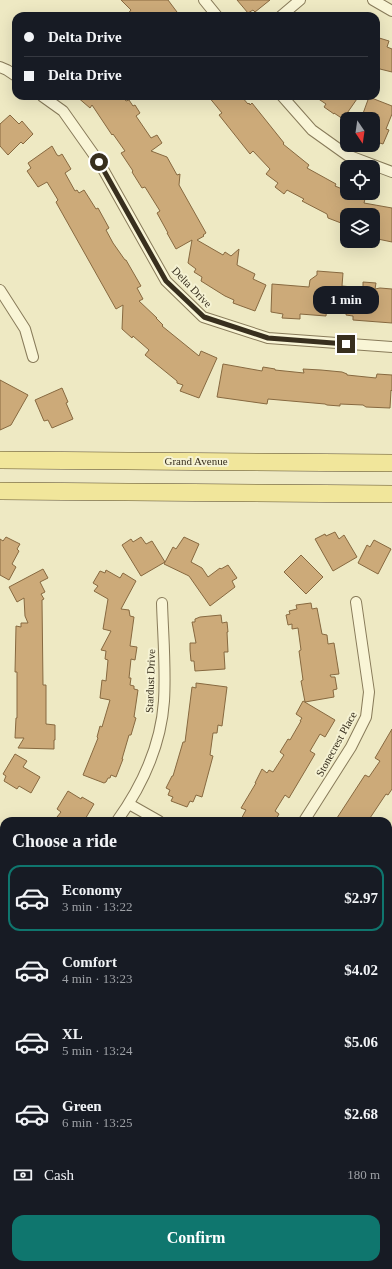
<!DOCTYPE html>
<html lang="en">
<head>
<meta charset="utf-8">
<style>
	body { margin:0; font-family:Georgia,serif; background:#242831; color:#f1f3f6; height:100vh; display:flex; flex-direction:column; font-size:15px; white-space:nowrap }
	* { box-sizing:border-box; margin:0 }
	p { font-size:13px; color:#9ea1a6 }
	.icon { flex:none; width:22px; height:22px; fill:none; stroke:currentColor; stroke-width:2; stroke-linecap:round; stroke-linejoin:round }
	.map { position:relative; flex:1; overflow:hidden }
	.panel { position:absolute; left:0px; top:817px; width:392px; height:452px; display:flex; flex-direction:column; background:#171b24; border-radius:12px 12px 0 0; box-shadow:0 4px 16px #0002 }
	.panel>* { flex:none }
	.banner { position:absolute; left:12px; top:12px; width:368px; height:88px; border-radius:12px; box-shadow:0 4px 16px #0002; display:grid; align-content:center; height:88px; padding:0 12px; background:#171b24 }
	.needle { width:26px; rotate:167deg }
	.tools { position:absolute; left:340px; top:112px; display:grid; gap:8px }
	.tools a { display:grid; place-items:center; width:40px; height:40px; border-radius:8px; background:#171b24; box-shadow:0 4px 16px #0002; font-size:20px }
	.end { position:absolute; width:18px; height:18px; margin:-9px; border:5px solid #382f1e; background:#fff; box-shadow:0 0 0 2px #fff }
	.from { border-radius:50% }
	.bubble { position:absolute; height:28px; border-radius:12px; background:#171b24; box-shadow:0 4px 16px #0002; font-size:13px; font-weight:600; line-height:28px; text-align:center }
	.banner b { display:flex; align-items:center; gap:14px; height:38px; font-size:15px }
	.banner b+b { border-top:1px solid #363941 }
	.banner i { width:10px; height:10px; background:#f1f3f6 }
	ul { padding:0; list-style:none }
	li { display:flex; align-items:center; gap:12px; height:66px; margin:0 8px 6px; padding:0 4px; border:2px solid transparent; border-radius:12px }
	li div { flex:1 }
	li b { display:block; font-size:15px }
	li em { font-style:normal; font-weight:600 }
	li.selected { border-color:#0f766e }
	li>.icon { width:36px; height:36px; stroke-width:1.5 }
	h2 { padding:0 12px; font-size:18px; line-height:48px }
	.pay { display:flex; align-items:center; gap:10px; height:44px; padding:0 12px; font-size:15px }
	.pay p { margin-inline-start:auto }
	.cta { display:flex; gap:8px; margin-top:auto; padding:8px 12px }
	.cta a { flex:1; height:46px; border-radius:12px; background:#0f766e; color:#fff; font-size:16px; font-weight:600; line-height:46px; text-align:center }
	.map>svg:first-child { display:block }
	.building { fill:#ccaa79; stroke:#876940 }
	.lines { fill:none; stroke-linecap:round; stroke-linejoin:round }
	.minor-casing { stroke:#887b5a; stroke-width:12 }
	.primary-casing { stroke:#56482e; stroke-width:18 }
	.minor { stroke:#f9f5d6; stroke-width:10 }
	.primary { stroke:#f1e69b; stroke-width:17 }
	.route { stroke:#382f1e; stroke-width:5 }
	.labels { text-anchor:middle; stroke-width:4; stroke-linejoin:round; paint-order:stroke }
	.street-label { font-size:11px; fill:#382f1e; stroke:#f5f2d3 }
</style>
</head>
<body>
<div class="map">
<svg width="392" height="1269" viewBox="0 0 392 1269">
	<rect width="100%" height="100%" fill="#eee9c3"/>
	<path class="building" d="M121 0H168L180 16H126L131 10Z
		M237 0H270L255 12 253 10 248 13Z
		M376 37 389 41 387 47 392 49V72L376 68Z
		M76 96H122L126 101 129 100 133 106 135 105 140 113 136 116 151 138 157 135 162 143 151 151 167 157 177 175 180 174 179 185 206 233 203 235 204 236 197 240 223 255 225 252 231 256 239 249 237 265 255 274 253 279 266 285 255 311 233 303 234 300 225 296 201 281 202 277 194 272 196 269 188 263 192 240 176 249 167 233H168L157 213 160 211 145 187 142 188 132 172 133 171 121 153 125 151 113 134 112 135 92 105 90 108Z
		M208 96H241L248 104 249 103 250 105 252 103 284 143 283 144 309 165 307 168 336 184 335 186 347 191V193H354L356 194 355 195 365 199 364 203 392 208V242L373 238V215H347V223L341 221V223L328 218 327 214 302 201 304 199 287 190 284 194 275 187 278 183 266 174 270 169 253 151 250 154 219 115 222 113Z
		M314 96H359L343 119 334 113V114L324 107 326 104Z
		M369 97 392 106V114L386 129 389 130 383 144 373 141V119H361Z
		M10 115 19 124 22 121 33 134 23 144 21 142 8 155 0 146V124Z
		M52 146 57 155 59 156 62 154 71 169 65 173 75 191 77 190 79 193 84 190 96 209 98 208 109 228 106 230 113 243 125 260H126L141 286 137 288 143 299 139 301 157 318H156L163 325 162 326 199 356 201 351 217 358 199 398 180 391 183 385 177 383V381L145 355 149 350 133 336 132 338 122 329 123 305 116 309 57 204 56 202 58 200 47 182 38 187 27 171 31 168 28 163Z
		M317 271 343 273 342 286 363 288V282L376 283 375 289 380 288 392 289V323L353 320V316L346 315 347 307 327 306 326 316 300 314V319L282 318 283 314 271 312 272 284 309 287 310 280 317 275Z
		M223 364 262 371 263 367 275 369V370L304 373 303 369 321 370 342 372 347 374V375L376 378 377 374 392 375V391L391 390 390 408 366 407 363 405 340 404V406L327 405 325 404 268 399 267 404 217 397Z
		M0 380 28 395 11 425 0 430Z
		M62 388 68 402 66 403 73 419 52 428 48 420 44 421 35 400Z
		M335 532 339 539 344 535 357 557 333 571 315 539 325 534 326 536Z
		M6 537 20 544 17 549 19 551 12 564 16 567 9 580 0 575V539L3 541Z
		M141 537 146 544 152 541 165 562 141 576 122 545 131 539 133 542Z
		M184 537 199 544 191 562 202 568 208 577 220 568 221 569 228 565 237 578 232 581 235 587 210 606 189 576 164 564 173 547 176 549Z
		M374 540 391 549 378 574 358 563 367 545 370 547Z
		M301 555 323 577 306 594 284 572Z
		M43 569 48 578 40 582 45 592 41 594 44 599 42 600 43 685H46V724L55 725V740H54V749L18 748 24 738H15L16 718H17V672H15L16 626 21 627V623H28L25 616 24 598 17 602 9 587Z
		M106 570 120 578 123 573 136 581 121 609 129 610 130 616 134 617 130 646 137 647 135 660 131 659 129 678H131L130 685 134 686V689L138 690 134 717 136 718 131 735H129L122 759H123L116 777 111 775 110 778H108L106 782 104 783 83 775 98 738 97 737 100 726 102 727 110 700 100 698 102 680 106 681 108 660 105 659 106 651 101 650 111 631 103 629 108 599 94 591 98 586 93 583 100 571 105 573Z
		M311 603 312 609 317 608 322 634 327 635 328 644 334 643 339 674 330 675 331 677H335L337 689 333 690 334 697 305 702 301 681 303 680 299 651 301 650 298 628 292 629V624L288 625 286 615 290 614 289 611 297 609 296 605Z
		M221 615 222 623 227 622 228 632H227L228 652H224L225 669 195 671 194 661H191L190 650V643H196L192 622H195V619L200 617Z
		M196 683 227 687 222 726 218 725 217 733H213L210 755 213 756 202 797 196 795 193 802 190 801 187 807 171 801 173 797 168 795 170 790 166 788 172 776H173L183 742H185L192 687 196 688Z
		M303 701 335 720 325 737 320 734 310 751 315 754 308 766 289 798 285 795 275 811 279 814 275 821H240L246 810 241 808 256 783H255L262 769 267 773 269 770 273 772 284 755 280 752 288 739 290 740 301 721H300L302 718 296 714Z
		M392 729V789L388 795 386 794 368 821H335L365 775 369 777 380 761 375 758Z
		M15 754 27 761 23 767 40 777 31 793 19 786 17 789 4 781 6 776 3 774Z
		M68 791 81 799 82 797 94 804 84 821H64L57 817 61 812 57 809Z"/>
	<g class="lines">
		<g class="minor-casing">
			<path id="minor" d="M204 0 217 16
				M373 0 392 11
				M281 16 300 0
				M0 67 7 70 16 76
				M42 96 63 111 99 162 166 281 203 317 268 338 392 347
				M282 96 312 130 347 155 392 172
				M0 290 25 329 33 357
				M129 804 159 821
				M117 821C142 786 161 744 164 701 166 668 163 636 162 603
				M304 821 351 747 366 717 369 692 356 602
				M0 923 4 921
				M388 956 392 959
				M0 1123 4 1120
				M326 1269 328 1265"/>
		</g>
		<g class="primary-casing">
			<path id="primary" d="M0 460 392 463
				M0 491 392 494"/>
		</g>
		<use href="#minor" class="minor"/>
		<use href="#primary" class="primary"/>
	</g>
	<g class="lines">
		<path class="route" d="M99 162 166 281 204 317 268 338 346 344"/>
	</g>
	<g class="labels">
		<g class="street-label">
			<text transform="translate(192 287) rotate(46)" y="4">Delta Drive</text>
			<text x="196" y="465">Grand Avenue</text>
			<text transform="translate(150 681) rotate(-88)" y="4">Stardust Drive</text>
			<text transform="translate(336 744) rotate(-61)" y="4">Stonecrest Place</text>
		</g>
	</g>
</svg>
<div class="tools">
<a><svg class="needle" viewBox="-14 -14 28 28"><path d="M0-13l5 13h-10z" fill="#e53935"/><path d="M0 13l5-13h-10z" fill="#9ea1a6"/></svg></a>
<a><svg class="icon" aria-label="locate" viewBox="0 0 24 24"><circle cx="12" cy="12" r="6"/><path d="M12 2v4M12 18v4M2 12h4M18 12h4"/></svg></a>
<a><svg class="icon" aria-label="layers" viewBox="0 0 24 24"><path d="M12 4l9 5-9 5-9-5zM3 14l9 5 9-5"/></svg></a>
</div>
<i class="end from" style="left:99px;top:162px"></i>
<i class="end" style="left:346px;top:344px"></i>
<div class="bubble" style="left:313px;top:286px;width:66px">1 min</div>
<div class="banner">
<b><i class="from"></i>Delta Drive</b>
<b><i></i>Delta Drive</b>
</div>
<section class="panel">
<h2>Choose a ride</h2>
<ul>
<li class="selected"><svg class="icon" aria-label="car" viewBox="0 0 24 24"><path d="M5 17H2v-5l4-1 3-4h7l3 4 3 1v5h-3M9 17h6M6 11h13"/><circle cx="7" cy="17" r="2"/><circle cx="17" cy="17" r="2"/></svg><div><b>Economy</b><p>3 min · 13:22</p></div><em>$2.97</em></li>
<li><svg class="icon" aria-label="car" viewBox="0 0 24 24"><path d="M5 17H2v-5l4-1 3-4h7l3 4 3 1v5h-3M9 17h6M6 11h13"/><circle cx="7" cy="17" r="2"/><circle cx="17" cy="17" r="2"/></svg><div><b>Comfort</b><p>4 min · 13:23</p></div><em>$4.02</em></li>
<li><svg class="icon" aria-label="car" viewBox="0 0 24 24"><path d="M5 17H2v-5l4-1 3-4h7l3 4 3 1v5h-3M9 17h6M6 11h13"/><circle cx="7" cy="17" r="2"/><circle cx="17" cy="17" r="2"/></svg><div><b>XL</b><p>5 min · 13:24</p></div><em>$5.06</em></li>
<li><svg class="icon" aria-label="car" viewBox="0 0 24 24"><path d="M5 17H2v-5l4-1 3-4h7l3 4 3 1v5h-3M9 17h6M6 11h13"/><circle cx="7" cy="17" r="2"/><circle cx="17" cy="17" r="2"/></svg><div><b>Green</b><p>6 min · 13:25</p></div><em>$2.68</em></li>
</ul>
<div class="pay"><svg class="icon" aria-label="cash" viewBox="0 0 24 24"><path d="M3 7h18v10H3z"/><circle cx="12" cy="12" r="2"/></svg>Cash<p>180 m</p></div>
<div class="cta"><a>Confirm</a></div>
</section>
</div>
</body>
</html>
